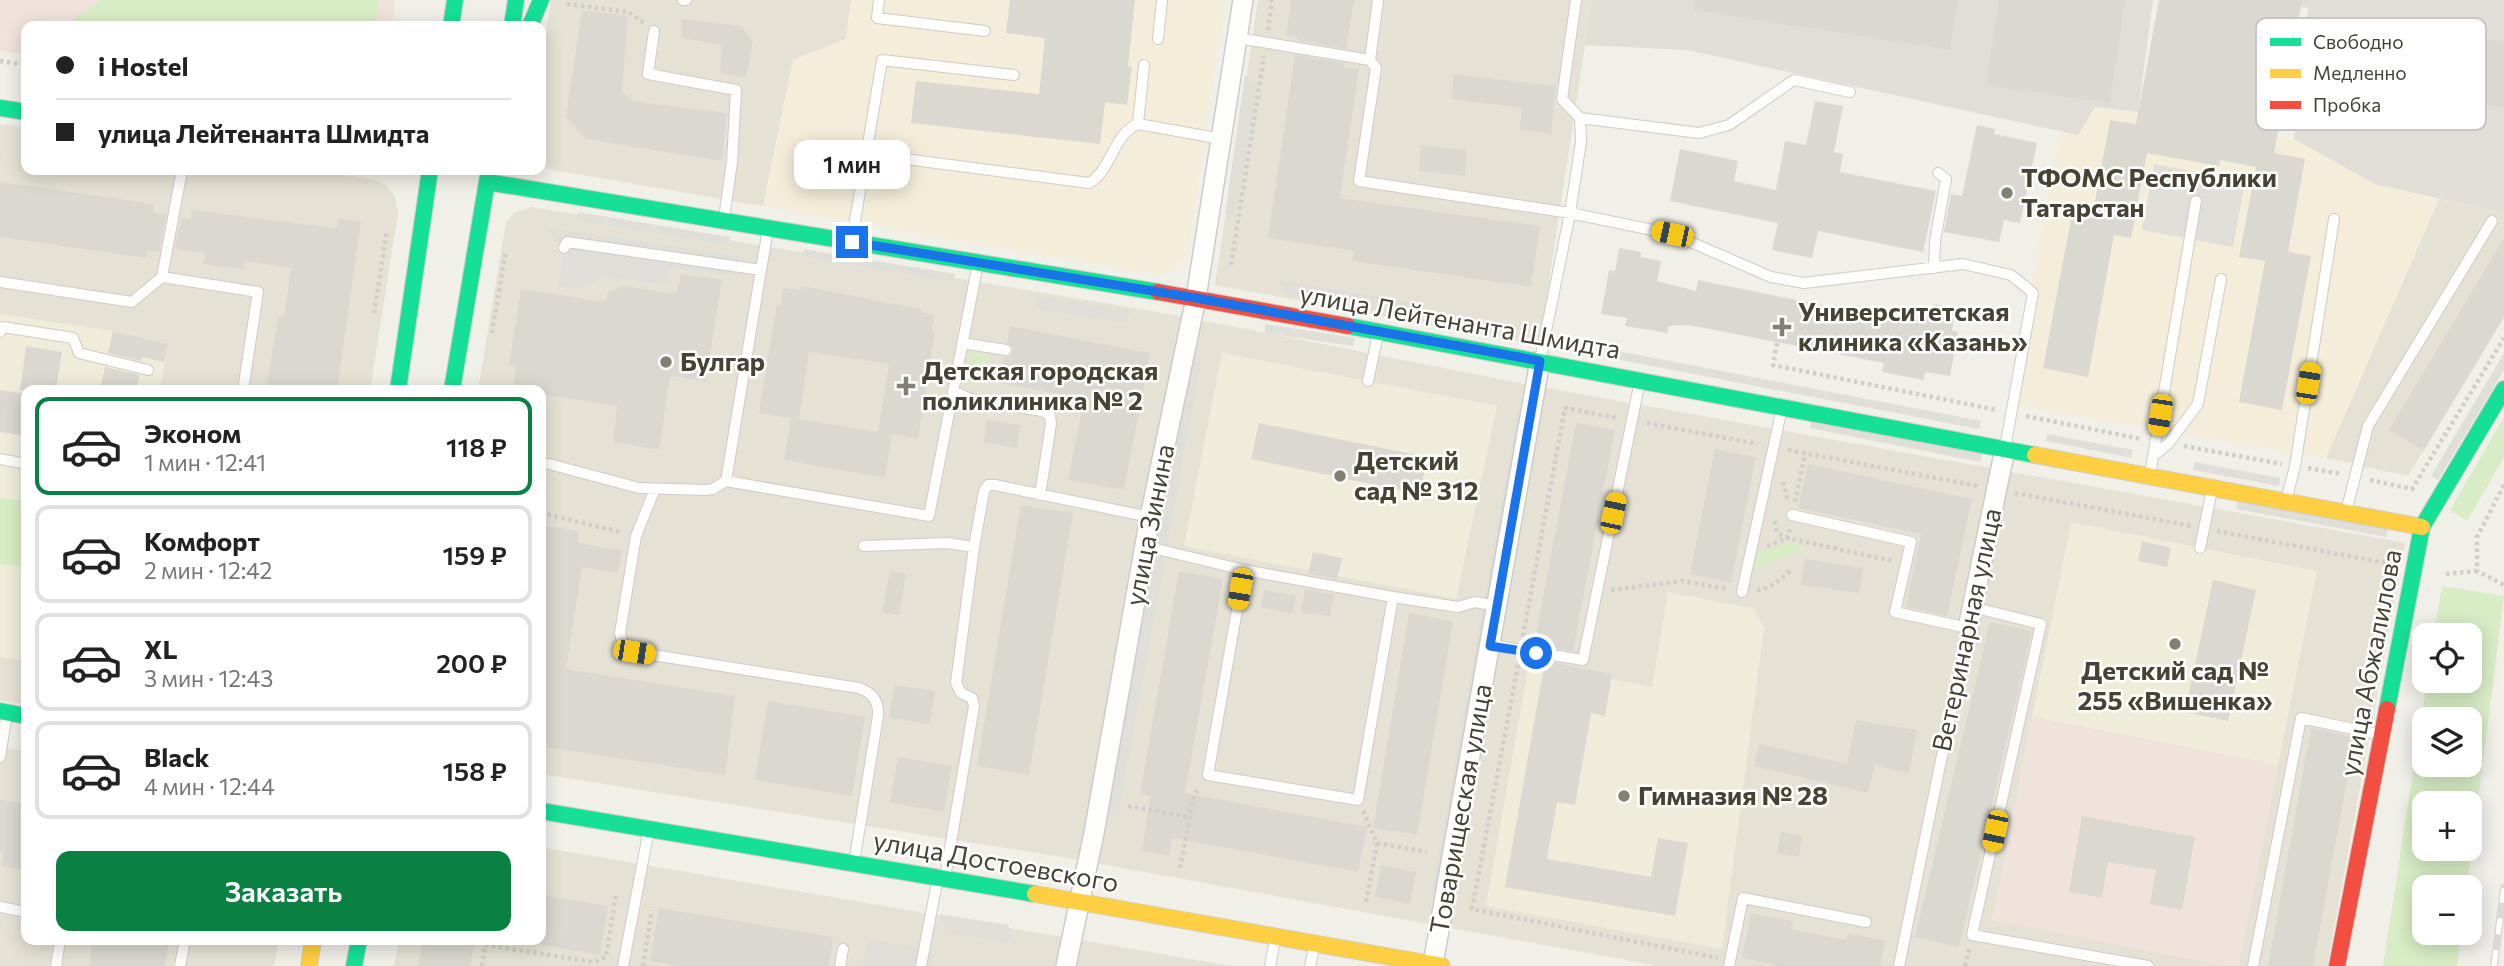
<!DOCTYPE html>
<html lang="ru">
<head>
<meta charset="utf-8">
<style>
	body { margin:0; font-family:Commissioner,sans-serif; background:#f2f2f2; color:#222; height:100vh; display:flex; flex-direction:column; font-size:26px; white-space:nowrap }
	* { box-sizing:border-box; margin:0 }
	p { font-size:23px; color:#767676 }
	.icon { flex:none; width:38px; height:38px; fill:none; stroke:currentColor; stroke-width:2; stroke-linecap:round; stroke-linejoin:round }
	.map { position:relative; flex:1; overflow:hidden }
	.side { position:absolute; left:21px; top:385px; width:525px; height:560px; display:flex; flex-direction:column; background:#fff; border-radius:14px; box-shadow:0 4px 18px #0003 }
	.side>* { flex:none }
	.guide { position:absolute; left:21px; top:21px; width:525px; height:154px; border-radius:14px; box-shadow:0 4px 18px #0003; display:grid; align-content:center; height:154px; padding:0 35px; background:#fff }
	.controls { position:absolute; left:2412px; top:623px; display:grid; gap:14px }
	.controls a { display:grid; place-items:center; width:70px; height:70px; border-radius:14px; background:#fff; box-shadow:0 4px 18px #0003; font-size:35px }
	.end { position:absolute; width:32px; height:32px; margin:-16px; border:9px solid #1a73e8; background:#fff; box-shadow:0 0 0 4px #fff }
	.from { border-radius:50% }
	.bubble { position:absolute; height:49px; border-radius:14px; background:#fff; box-shadow:0 4px 18px #0003; font-size:23px; font-weight:600; line-height:49px; text-align:center }
	.car { position:absolute; width:21px; height:42px; margin:-21px -10px; border-radius:9px; box-shadow:0 0 5px 2px #0007; background:linear-gradient(#f5c518 24%,#345 0 40%,#f5c518 0 76%,#345 0 86%,#f5c518 0) }
	.guide b { display:flex; align-items:center; gap:24px; height:66px; font-size:26px }
	.guide b+b { border-top:2px solid #e0e0e0 }
	.guide i { width:18px; height:18px; background:#222 }
	ul { padding:12px 0 0; list-style:none }
	li { display:flex; align-items:center; gap:21px; height:98px; margin:0 14px 10px; padding:0 21px; border:4px solid #e0e0e0; border-radius:14px }
	li div { flex:1 }
	li b { display:block; font-size:26px }
	li em { font-style:normal; font-weight:600 }
	li.selected { border-color:#0b8043 }
	li>.icon { width:63px; height:63px; stroke-width:1.5 }
	.cta { display:flex; gap:14px; margin-top:auto; padding:14px 35px }
	.cta a { flex:1; height:80px; border-radius:14px; background:#0b8043; color:#fff; font-size:28px; font-weight:600; line-height:80px; text-align:center }
	.map>svg:first-child { display:block }
	.residential { fill:#e5e2d5 }
	.commercial { fill:#f4edda }
	.industrial { fill:#e0ded6 }
	.education { fill:#efecd9 }
	.medical { fill:#f0e3dc }
	.green { fill:#d8edc6; fill-rule:evenodd }
	.parking { fill:#dfded8 }
	.building { fill:#dad8d0; fill-rule:evenodd }
	.lines { fill:none; stroke-linecap:round; stroke-linejoin:round }
	.lane-casing { stroke:#ceccc6; stroke-width:12 }
	.street-casing { stroke:#ceccc6; stroke-width:22 }
	.fast-casing { stroke:#d0cebe; stroke-width:18 }
	.slow-casing { stroke:#d0cebe; stroke-width:18 }
	.jam-casing { stroke:#d0cebe; stroke-width:18 }
	.path { stroke:#d1cfc9; stroke-width:4.5; stroke-dasharray:3.5 3.5; stroke-linecap:butt }
	.lane { stroke:#fdfdfc; stroke-width:10 }
	.street { stroke:#fdfdfc; stroke-width:19 }
	.fast { stroke:#16e098; stroke-width:16 }
	.slow { stroke:#ffcf43; stroke-width:16 }
	.jam { stroke:#f24e42; stroke-width:16 }
	.rail-casing { stroke:#d9d9d8; stroke-width:8 }
	.rail { stroke:#fff; stroke-width:5; stroke-dasharray:16; stroke-linecap:butt }
	.route { stroke:#1a73e8; stroke-width:9 }
	.poi-dot { fill:#827f73; stroke:#fff; stroke-width:2.5 }
	.labels { text-anchor:middle; stroke-width:5; stroke-linejoin:round; paint-order:stroke }
	.poi-label { font-size:26px; font-weight:bold; fill:#464234; stroke:#fff; text-anchor:start }
	.street-label { font-size:26px; fill:#464234; stroke:#fff }
	.key { fill:#fff; stroke:#c8c6c2; stroke-width:2 }
	.key-label { font-size:19px; fill:#464234 }
</style>
</head>
<body>
<div class="map">
<svg width="2504" height="966" viewBox="0 0 2504 966">
	<rect width="100%" height="100%" fill="#f0efe8"/>
	<path class="residential" d="M551 0H851L846 39 793 60 763 206 553 170 541 164V65Z
		M1258 0H1592L1539 345 1215 285Z
		M0 124 26 128V170H309L375 180 386 185 395 197 398 213 370 390H26V705L0 700Z
		M2439 199 2504 213V316L2408 476 2326 458Z
		M531 207 1169 314 1525 384 2405 543 2327 966H1659L1062 857 541 774V390H478L506 222 514 213Z
		M0 747 26 751V940H279L274 966H0Z
		M541 847 1231 966H394L399 940H541Z"/>
	<path class="commercial" d="M851 0H1226L1187 255 1174 270 1161 275 763 206 793 60 846 39Z
		M2095 107 2294 139 2375 184 2439 199 2326 458 2018 405 2033 271 2061 131 2078 135Z"/>
	<path class="industrial" d="M1592 0H2153L2138 112 2095 107 2078 135 1687 50 1585 45Z
		M2253 0H2504V213L2375 184 2294 139 2308 8Z"/>
	<path class="education" d="M0 314 113 331 168 344 160 390H26V661L0 657Z
		M1222 353 1497 406 1456 599 1184 546Z
		M2071 522 2317 571 2278 765 2032 717Z
		M1668 592 1754 609 1764 628 1722 949 1486 906 1529 663 1652 687Z"/>
	<path class="medical" d="M0 0H395L392 26H26V55L0 51Z
		M2032 717 2278 765 2239 966H2226L1992 920Z"/>
	<path class="green" d="M100 0H379L375 26H65Z
		M970 352 989 355 983 385 965 381Z
		M2504 417V457L2467 521 2450 510Z
		M0 498 26 501V567L0 564Z
		M1790 541 1802 544 1800 550 1751 571 1754 555Z
		M2442 586 2504 596 2467 887H2424V933H2461L2457 966H2383L2427 681H2469V635H2434ZM2469 719V765H2424V719ZM2469 803V849H2424V803Z"/>
	<path class="parking" d="M1245 75 1258 85 1234 220 1225 214Z
		M2154 164 2245 181 2233 247 2142 230Z
		M578 212 730 237 728 245 576 220Z
		M547 227 738 256 736 276 669 267 666 285 606 276 579 290 558 285 564 254Z
		M804 249 955 274 953 282 803 257Z
		M1279 280 1409 302 1415 316 1284 294Z
		M1037 296 1131 311 1125 323 1036 309Z
		M1265 324 1355 338 1353 346 1265 333Z
		M1618 351 1981 421 1979 429 1616 359Z
		M1185 353 1201 360 1118 815 1096 818Z
		M2504 353V370L2438 480 2431 476Z
		M1518 410H1531L1445 903 1432 892Z
		M1811 420 1982 453 1980 462 1810 428Z
		M2047 434 2133 450 2131 458 2046 441Z
		M2195 462 2280 478 2279 486 2193 470Z
		M2238 501 2388 529 2386 537 2236 509Z
		M939 914 1008 925 1015 944 947 933Z
		M867 938 932 951 930 966H862Z"/>
	<path class="building" d="M1010 0H1135L1128 66 1132 67 1127 105 1105 102 1100 144 911 123 916 81 1039 94 1045 38 1006 33Z
		M1291 0H1354L1346 49 1297 40V37L1286 36Z
		M1695 0H1958L1950 50 1694 10Z
		M1999 0H2125L2110 103 1986 85Z
		M2159 0H2302L2274 153 2305 159 2288 252 2311 256 2282 410 2239 402 2265 261 2239 257 2256 167 2220 160 2219 166 2147 153 2131 238 2114 235 2088 377 2043 368 2072 214 2092 218 2110 120 2136 124Z
		M582 10 628 16 622 92 634 101 727 113 722 161 586 139 566 117Z
		M682 19 741 26 753 41 746 78 720 73 722 45 681 38Z
		M2464 36 2504 42V108L2454 100Z
		M1295 55 1344 63V67L1359 69 1340 198 1540 226 1531 287 1352 261 1354 251 1268 238Z
		M1454 74 1556 86 1551 134 1520 130 1522 108 1451 99Z
		M1815 101 1843 106 1834 152 1843 154 1840 172 1936 191 1923 252 1818 231 1812 258 1772 250 1778 223 1670 201 1680 149 1738 161 1734 181 1776 190 1785 141 1806 145Z
		M1977 125 1995 129 1994 134 2037 143 2020 223 2004 220 1999 242 1944 232 1951 194 1962 196Z
		M1421 145 1467 150 1465 176 1419 171Z
		M0 182 154 204 153 213 166 215 159 252 147 250 146 258 0 237Z
		M192 210 337 228 338 218 361 221 337 390H266L278 316 284 317 291 268 245 261 244 270 203 264 205 253 175 249 181 218 191 219Z
		M2504 238V317L2424 450 2389 430Z
		M1619 248 1641 252 1640 257 1661 261 1657 281 1696 291 1698 280 1910 323 1913 307 1933 310 1934 304 1956 308 1952 330 1958 332 1950 376 1925 372 1924 380 1882 372 1884 363 1689 325 1669 326 1667 333 1625 326 1627 318 1601 314 1609 270 1615 271Z
		M681 274 722 279 706 381 670 376 659 450 613 442 617 406 541 394V390H513L516 366 509 365 521 289 606 302 607 293 624 286 677 294Z
		M802 286 921 309V312L935 315 931 331 935 332 918 439 892 434 885 478 784 460 791 418 759 413 777 304 781 305 783 288 801 290ZM809 352 889 364 878 432 799 419Z
		M1010 326 1150 353 1124 490 1068 480 1084 399 999 383 1004 357H1009L1013 352V347L1007 343Z
		M113 331 168 344 164 362 142 357 141 361 108 353Z
		M26 346 62 352 56 390H20Z
		M105 367 139 375 137 390H100Z
		M0 390 26 394V436L0 432Z
		M987 420 1020 425 1017 448 984 443Z
		M1259 423 1427 457 1420 494 1251 459Z
		M1576 423 1615 430 1573 651 1547 647 1548 642 1535 640Z
		M1715 449 1756 457 1731 583 1690 574Z
		M1808 464 1972 499 1947 616 1906 607 1921 534 1798 508Z
		M1021 505 1073 513 1029 775 977 766Z
		M541 525 579 531 578 543 622 550 618 573 582 567 566 669 735 696 725 775 541 746Z
		M2142 541 2171 548 2167 567 2138 561Z
		M1313 552 1342 558 1337 579 1308 574Z
		M1805 559 1863 568 1859 593 1801 585Z
		M890 571 906 574 899 615 882 612Z
		M1179 571 1223 579 1185 793 1367 827 1358 872 1172 838 1169 855 1142 851 1150 796 1140 794Z
		M2213 580 2256 590 2228 721 2185 712Z
		M1305 589 1334 594 1330 616 1301 613Z
		M1264 590 1296 596 1292 614 1261 607Z
		M1409 613 1453 621 1417 835 1373 828Z
		M1990 622 2032 631 1959 947 1915 937Z
		M1545 661 1612 674 1605 716 1591 713 1575 805 1557 802 1547 859 1651 877 1658 838 1688 843 1675 916 1505 887Z
		M894 685 935 691 930 724 889 718Z
		M768 701 865 717 852 796 755 780Z
		M1856 720 1917 730 1909 774 1875 765 1868 793 1754 766 1759 744 1847 764Z
		M2311 728 2355 737 2313 966H2268Z
		M898 757 952 766 944 812 890 803Z
		M0 800 26 804V870L1 866 3 852 0 851Z
		M2082 816 2195 837 2182 910 2150 904 2156 870 2108 862 2102 898 2069 892Z
		M1781 832 1802 836 1799 857 1777 853Z
		M1381 865 1416 872 1410 904 1375 897Z
		M541 895 608 906 600 955 541 945Z
		M659 908 833 937 829 966H680L650 961Z
		M1751 913 1793 921 1791 929 1846 940 1848 933 1885 941 1880 966H1781L1742 958Z
		M93 940H169L165 966H89Z
		M423 940H475L470 966H418Z"/>
	<g class="lines">
		<g class="lane-casing">
			<path id="lane" d="M683 0H686
				M879 0 877 18 985 31
				M1378 0 1370 60 1376 68 1359 181 1570 213 1672 234 1771 277 1804 283 1963 264 2011 275 2033 293 2005 448
				M654 31 648 74 736 90 732 162 724 218
				M1238 38 1370 60
				M1158 39 1162 0
				M1144 65 1138 124 1222 139
				M1580 118 1699 133 1729 125 1794 80 1850 92
				M867 154 1089 183C1112 170 1113 134 1138 124
				M182 170 162 277 258 292 243 390
				M852 239 882 60 1014 75
				M564 248 567 242 761 270 768 229
				M1934 268 1935 241 1946 179 1938 173
				M0 282 132 302 162 277
				M0 332 3 327 73 338 79 353 148 370
				M962 343 1006 350
				M1540 361 1570 213 1581 142 1580 118 1562 99 1576 0
				M1368 381 1378 334
				M953 391 971 399 1042 411 1050 415 1051 424 1040 495
				M2153 456 2168 444 2198 404 2221 279
				M0 459 26 464
				M549 464 639 488 705 490 713 489 726 481 929 516 978 263
				M2150 475 2196 201
				M726 481 761 270
				M655 489 636 536 620 633 623 645 634 652 859 688C873 693 879 702 878 716L854 863
				M2286 501 2295 466 2334 219
				M2346 512 2368 426 2492 221
				M1792 515 1911 542 1895 612 1968 628 1899 966
				M864 546 947 543 974 547
				M1144 546 1244 570 1393 597 1458 607 1475 602 1497 606
				M2200 548 2212 490
				M1244 570 1208 775 1358 800 1393 597
				M1742 592 1782 408
				M1972 607 2041 624 1972 935 2148 966
				M1491 645 1583 660 1640 381
				M0 757 7 713
				M945 878 974 706 972 698 961 693 956 683 974 547 984 491 988 485H995L1150 517
				M0 907 26 912
				M56 966 60 940
				M180 966 185 940
				M623 966 649 829
				M840 966 843 949
				M921 966 938 877
				M1270 966 1275 939
				M1310 966 1315 943
				M1729 966 1743 898 1866 922
				M2253 966 2301 718 2382 735"/>
		</g>
		<g class="street-casing">
			<path id="street" d="M1968 628 2005 449
				M1433 964 1540 361
				M1066 966 1094 833 1150 517 1196 298 1243 0"/>
		</g>
		<g class="fast-casing">
			<path id="fast" d="M451 26 455 0
				M512 26 516 0
				M530 26 541 0
				M0 108 26 112
				M487 182 1158 292
				M1348 326 2035 455
				M398 390 430 170
				M452 390 489 170
				M2387 709 2422 527 2504 389
				M0 711 26 716
				M541 811 1035 894
				M354 966 359 940"/>
		</g>
		<g class="slow-casing">
			<path id="slow" d="M2035 455 2422 527
				M1035 894 1442 966
				M309 966 313 940"/>
		</g>
		<g class="jam-casing">
			<path id="jam" d="M1158 292 1348 326
				M2337 966 2387 709"/>
		</g>
		<path class="path" d="M567 4 629 12 645 24
			M1268 30 1272 0
			M0 61 26 65
			M1231 265 1264 56
			M374 313 387 230
			M492 333 506 250
			M1777 343 1773 365 1997 410
			M2026 416 2141 439
			M1647 423 1758 444
			M2184 446 2282 464
			M1788 450 1978 486
			M2308 468 2341 474
			M2370 480 2412 489 2504 338
			M1783 482 1788 501
			M2504 485 2477 537V571L2504 585
			M2015 493 2192 526
			M1795 502 1805 453
			M541 513 621 532
			M1775 521C1775 532 1778 534 1788 538L1892 561
			M2217 531 2391 564
			M1767 546 1788 538 1790 528
			M2446 574 2477 571
			M1611 590 1683 581 1727 589
			M1757 590C1769 589 1783 578 1792 569
			M1523 636 1565 408 1617 418
			M1518 665 1472 909 1718 958
			M1128 806 1190 817
			M1363 811 1377 843 1366 903
			M1377 843 1427 852
			M1180 868 1194 795 1200 787
			M482 966 485 945 594 962 606 957 616 894
			M643 966 652 910
			M1965 966 1969 949"/>
		<use href="#lane" class="lane"/>
		<use href="#street" class="street"/>
		<use href="#fast" class="fast"/>
		<use href="#slow" class="slow"/>
		<use href="#jam" class="jam"/>
		<g class="rail-casing">
			<path id="rail" d="M2494 966 2504 888"/>
		</g>
		<use href="#rail" class="rail"/>
	</g>
	<g class="lines">
		<path class="route" d="M852 242 1196 298 1540 361 1490 646 1536 653"/>
	</g>
	<g class="poi-dot">
		<circle cx="2007" cy="193" r="7"/>
		<path d="M1778.5 316.5h7v7h7v7h-7v7h-7v-7h-7v-7h7z"/>
		<circle cx="666" cy="362" r="7"/>
		<path d="M902.5 375.5h7v7h7v7h-7v7h-7v-7h-7v-7h7z"/>
		<circle cx="1340" cy="476" r="7"/>
		<circle cx="2175" cy="644" r="7"/>
		<circle cx="1624" cy="796" r="7"/>
	</g>
	<g class="labels">
		<g class="poi-label">
			<text x="2021" y="187">ТФОМС Республики<tspan x="2021" dy="30">Татарстан</tspan></text>
			<text x="1798" y="321">Университетская<tspan x="1798" dy="30">клиника «Казань»</tspan></text>
			<text x="680" y="371">Булгар</text>
			<text x="922" y="380">Детская городская<tspan x="922" dy="30">поликлиника № 2</tspan></text>
			<text x="1354" y="470">Детский<tspan x="1354" dy="30">сад № 312</tspan></text>
			<text x="2175" y="680" text-anchor="middle">Детский сад №<tspan x="2175" dy="30">255 «Вишенка»</tspan></text>
			<text x="1638" y="805">Гимназия № 28</text>
		</g>
		<g class="street-label">
			<text transform="translate(1460 322) rotate(10)" y="9">улица Лейтенанта Шмидта</text>
			<text transform="translate(1150 525) rotate(-79)" y="9">улица Зинина</text>
			<text transform="translate(1967 630) rotate(-78)" y="9">Ветеринарная улица</text>
			<text transform="translate(2371 663) rotate(-79)" y="9">улица Абжалилова</text>
			<text transform="translate(1461 809) rotate(-80)" y="9">Товарищеская улица</text>
			<text transform="translate(996 862) rotate(10)" y="9">улица Достоевского</text>
		</g>
	</g>
	<rect x="2256" y="18" width="230" height="112" rx="10" class="key"/>
	<rect x="2270" y="38" width="31" height="8" fill="#16e098"/>
	<rect x="2270" y="69" width="31" height="9" fill="#ffcf43"/>
	<rect x="2270" y="101" width="31" height="8" fill="#f24e42"/>
	<g class="key-label">
		<text x="2313" y="49">Свободно</text>
		<text x="2313" y="80">Медленно</text>
		<text x="2313" y="112">Пробка</text>
	</g>
</svg>
<div class="controls">
<a><svg class="icon" aria-label="locate" viewBox="0 0 24 24"><circle cx="12" cy="12" r="6"/><path d="M12 2v4M12 18v4M2 12h4M18 12h4"/></svg></a>
<a><svg class="icon" aria-label="layers" viewBox="0 0 24 24"><path d="M12 4l9 5-9 5-9-5zM3 14l9 5 9-5"/></svg></a>
<a>+</a>
<a>−</a>
</div>
<i class="end from" style="left:1536px;top:653px"></i>
<i class="end" style="left:852px;top:242px"></i>
<div class="bubble" style="left:794px;top:140px;width:116px">1 мин</div>
<i class="car" style="left:1672px;top:234px;rotate:282deg"></i>
<i class="car" style="left:2308px;top:383px;rotate:9deg"></i>
<i class="car" style="left:2160px;top:415px;rotate:189deg"></i>
<i class="car" style="left:1613px;top:513px;rotate:12deg"></i>
<i class="car" style="left:1240px;top:589px;rotate:190deg"></i>
<i class="car" style="left:634px;top:652px;rotate:99deg"></i>
<i class="car" style="left:1995px;top:831px;rotate:192deg"></i>
<div class="guide">
<b><i class="from"></i>i Hostel</b>
<b><i></i>улица Лейтенанта Шмидта</b>
</div>
<section class="side">
<ul>
<li class="selected"><svg class="icon" aria-label="car" viewBox="0 0 24 24"><path d="M5 17H2v-5l4-1 3-4h7l3 4 3 1v5h-3M9 17h6M6 11h13"/><circle cx="7" cy="17" r="2"/><circle cx="17" cy="17" r="2"/></svg><div><b>Эконом</b><p>1 мин · 12:41</p></div><em>118 ₽</em></li>
<li><svg class="icon" aria-label="car" viewBox="0 0 24 24"><path d="M5 17H2v-5l4-1 3-4h7l3 4 3 1v5h-3M9 17h6M6 11h13"/><circle cx="7" cy="17" r="2"/><circle cx="17" cy="17" r="2"/></svg><div><b>Комфорт</b><p>2 мин · 12:42</p></div><em>159 ₽</em></li>
<li><svg class="icon" aria-label="car" viewBox="0 0 24 24"><path d="M5 17H2v-5l4-1 3-4h7l3 4 3 1v5h-3M9 17h6M6 11h13"/><circle cx="7" cy="17" r="2"/><circle cx="17" cy="17" r="2"/></svg><div><b>XL</b><p>3 мин · 12:43</p></div><em>200 ₽</em></li>
<li><svg class="icon" aria-label="car" viewBox="0 0 24 24"><path d="M5 17H2v-5l4-1 3-4h7l3 4 3 1v5h-3M9 17h6M6 11h13"/><circle cx="7" cy="17" r="2"/><circle cx="17" cy="17" r="2"/></svg><div><b>Black</b><p>4 мин · 12:44</p></div><em>158 ₽</em></li>
</ul>
<div class="cta"><a>Заказать</a></div>
</section>
</div>
</body>
</html>
